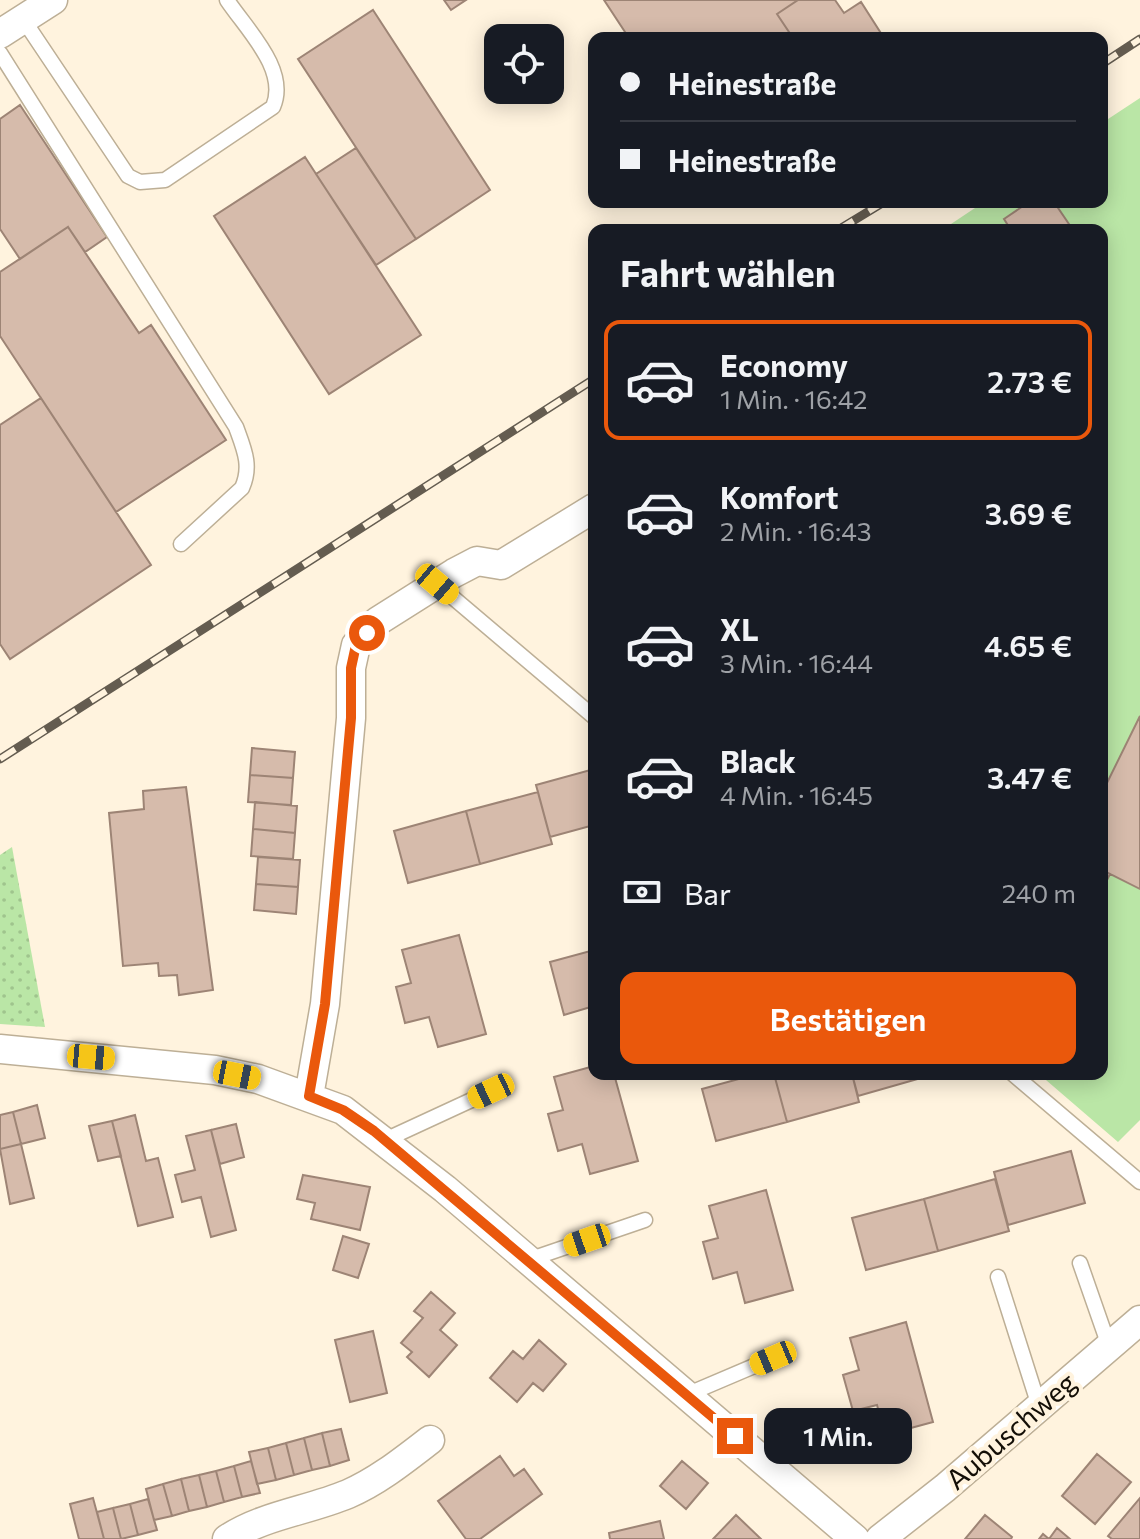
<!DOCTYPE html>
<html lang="de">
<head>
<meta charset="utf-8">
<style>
	body { margin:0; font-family:Commissioner,sans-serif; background:#20242c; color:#f1f3f6; height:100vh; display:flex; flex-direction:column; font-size:30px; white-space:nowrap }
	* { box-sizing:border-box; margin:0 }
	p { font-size:26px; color:#9ea1a6 }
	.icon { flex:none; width:44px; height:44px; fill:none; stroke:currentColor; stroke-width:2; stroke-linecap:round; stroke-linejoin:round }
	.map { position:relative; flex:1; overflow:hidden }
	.sheet { position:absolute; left:588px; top:224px; width:520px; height:856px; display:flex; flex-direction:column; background:#171b24; border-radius:16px; box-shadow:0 4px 20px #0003 }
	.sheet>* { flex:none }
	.hud { position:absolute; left:588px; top:32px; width:520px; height:176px; border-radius:16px; box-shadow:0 4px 20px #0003; display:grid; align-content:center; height:176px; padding:0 32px; background:#171b24 }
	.buttons { position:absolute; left:484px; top:24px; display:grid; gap:16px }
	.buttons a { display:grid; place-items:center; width:80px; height:80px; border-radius:16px; background:#171b24; box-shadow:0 4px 20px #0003; font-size:40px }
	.end { position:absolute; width:36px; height:36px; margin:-18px; border:10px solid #ea580c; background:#fff; box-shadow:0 0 0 4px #fff }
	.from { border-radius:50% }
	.bubble { position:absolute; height:56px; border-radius:16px; background:#171b24; box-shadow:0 4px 20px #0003; font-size:26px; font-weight:600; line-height:56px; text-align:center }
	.car { position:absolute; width:24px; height:48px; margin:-24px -12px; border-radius:10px; box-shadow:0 0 6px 2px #0007; background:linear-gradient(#f5c518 24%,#345 0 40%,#f5c518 0 76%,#345 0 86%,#f5c518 0) }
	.hud b { display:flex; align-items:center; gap:28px; height:76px; font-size:30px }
	.hud b+b { border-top:2px solid #363941 }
	.hud i { width:20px; height:20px; background:#f1f3f6 }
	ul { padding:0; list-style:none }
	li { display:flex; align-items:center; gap:24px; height:120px; margin:0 16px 12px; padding:0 16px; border:4px solid transparent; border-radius:16px }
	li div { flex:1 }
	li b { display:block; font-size:30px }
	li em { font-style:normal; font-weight:600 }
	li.current { border-color:#ea580c }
	li>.icon { width:72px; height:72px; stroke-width:1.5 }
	h2 { padding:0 32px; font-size:36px; line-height:96px }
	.pay { display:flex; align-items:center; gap:20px; height:88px; padding:0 32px; font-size:30px }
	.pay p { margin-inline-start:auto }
	.cta { display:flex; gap:16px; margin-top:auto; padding:16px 32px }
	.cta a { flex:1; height:92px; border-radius:16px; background:#ea580c; color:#fff; font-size:32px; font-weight:600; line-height:92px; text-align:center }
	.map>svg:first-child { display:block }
	.park { fill:url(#park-dots) }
	.garden { fill:#bae6a6 }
	.building { fill:#d6bbab; stroke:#9d8475; stroke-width:2 }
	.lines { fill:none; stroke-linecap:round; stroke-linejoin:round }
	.service-casing { stroke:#bdaf96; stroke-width:17 }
	.minor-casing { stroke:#bdaf96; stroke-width:31 }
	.service { stroke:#fff; stroke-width:14 }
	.minor { stroke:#fff; stroke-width:28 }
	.rail-casing { stroke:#645c50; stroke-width:9 }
	.rail { stroke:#fff3de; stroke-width:6; stroke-dasharray:18; stroke-linecap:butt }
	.route { stroke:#ea580c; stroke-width:10 }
	.labels { text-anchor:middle; stroke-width:8; stroke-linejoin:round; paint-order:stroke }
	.street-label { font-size:28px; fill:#130e06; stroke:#fff3de }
</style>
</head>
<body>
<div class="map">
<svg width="1140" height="1539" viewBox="0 0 1140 1539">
	<defs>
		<pattern id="park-dots" width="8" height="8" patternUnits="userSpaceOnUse" patternTransform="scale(2)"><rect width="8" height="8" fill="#bae6a6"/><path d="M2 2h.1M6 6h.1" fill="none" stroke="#9fc48d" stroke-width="1.8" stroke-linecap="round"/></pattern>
	</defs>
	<rect width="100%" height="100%" fill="#fff3de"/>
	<path class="park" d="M12 847 45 1027 0 1024V855Z"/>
	<path class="garden" d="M1140 98V1120L1118 1142 1039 1074H1102V230H942L984 202H1102V123Z"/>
	<path class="building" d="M444 0H466L451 10Z
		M604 0H798L777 14 793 38H629Z
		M798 0H835L844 13 861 2 884 38H793L777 14Z
		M373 10 490 190 416 239 298 59Z
		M20 105 107 237 85 252 68 227 20 259 0 229V119Z
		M356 148 416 239 376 265 316 174Z
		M305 157 421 335 329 394 214 216Z
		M1029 202H1054L1073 230H1011L1004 219Z
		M68 227 139 333 151 325 226 440 116 512 0 336V272Z
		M41 398 151 565 10 659 0 644V425Z
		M1140 716V889L1102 870V793Z
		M252 748 295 752 293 778 250 775Z
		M594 769V825L550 837 536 785Z
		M250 775 293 778 291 805 248 802Z
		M186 787 213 990 179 995 177 975 159 976 158 963 123 966 109 813 144 809 143 791Z
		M538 792 552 844 480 864 466 811Z
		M255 802 297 806 295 833 253 829Z
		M466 811 480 864 408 883 394 831Z
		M253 829 295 833 293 859 251 856Z
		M258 857 300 860 298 887 256 884Z
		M1102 870 1110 874 1102 890Z
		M256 884 298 887 296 914 254 910Z
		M459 935 486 1034 438 1047 429 1017 405 1023 396 987 411 983 402 950Z
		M594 950V1006L564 1015 550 962Z
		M594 1066V1074H614L638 1161 590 1174 582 1144 558 1151 548 1114 563 1110 554 1077Z
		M757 1074H774L787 1122 716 1141 702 1089Z
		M774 1074H852L859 1102 787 1122Z
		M852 1074H935L858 1096Z
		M37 1105 45 1138 21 1144 13 1112Z
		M13 1112 21 1144 0 1149V1115Z
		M135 1115 146 1161 158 1158 173 1217 138 1226 112 1121Z
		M112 1121 121 1156 98 1161 89 1126Z
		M236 1124 244 1157 220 1164 211 1130Z
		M211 1130 236 1230 211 1237 201 1197 182 1202 175 1175 195 1170 186 1136Z
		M21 1144 34 1198 10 1204 0 1149Z
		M1071 1151 1085 1203 1008 1225 994 1172Z
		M303 1175 370 1187 360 1230 311 1219 315 1203 297 1199Z
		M995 1179 1009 1231 938 1251 924 1199Z
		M766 1190 793 1290 745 1303 737 1272 713 1279 703 1242 718 1238 709 1206Z
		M924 1199 938 1251 866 1270 852 1218Z
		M343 1236 369 1244 358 1278 333 1270Z
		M431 1292 455 1313 440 1330 457 1345 429 1377 407 1357 412 1352 401 1343 423 1318 414 1311Z
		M906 1322 933 1422 885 1435 877 1405 853 1411 843 1375 859 1370 850 1338Z
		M373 1331 387 1393 350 1402 335 1340Z
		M539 1340 566 1364 543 1391 533 1383 517 1402 490 1378 513 1351 523 1359Z
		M341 1429 349 1460 330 1466 322 1433Z
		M322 1433 330 1466 312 1470 304 1438Z
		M304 1438 312 1470 294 1475 286 1443Z
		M286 1443 294 1475 276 1480 268 1448Z
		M268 1448 276 1480 257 1484 249 1452Z
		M1097 1454 1131 1482 1095 1524 1062 1496Z
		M500 1456 514 1476 524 1469 542 1494 480 1539H466L438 1501Z
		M251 1461 260 1493 242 1497 234 1466Z
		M682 1461 708 1483 686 1509 660 1486Z
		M234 1466 242 1497 224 1502 216 1471Z
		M216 1471 224 1502 207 1507 199 1475Z
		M199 1475 207 1507 189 1511 181 1479Z
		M181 1479 189 1511 172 1516 163 1484Z
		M163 1484 172 1516 154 1520 146 1489Z
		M93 1498 104 1539H79L70 1504Z
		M1140 1498V1539H1112L1108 1536Z
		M148 1499 157 1530 138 1535 130 1504Z
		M130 1504 138 1535 121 1539 113 1508Z
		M113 1508 121 1539H104L97 1512Z
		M736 1515 761 1539H713Z
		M985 1515 1012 1537 1011 1539H965Z
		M660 1521 664 1539H610L609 1533Z
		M1057 1528 1070 1539H1039L1043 1534 1049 1539Z"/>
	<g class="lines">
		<g class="service-casing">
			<path id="service" d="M23 19 128 176 140 182 165 180 273 107C289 70 247 30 227 0
				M0 53 236 427C244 449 252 466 242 488L181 544
				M437 584 594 717
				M1013 1074 1140 1182
				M385 1140 491 1091
				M528 1260 645 1220
				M1080 1263 1109 1346
				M998 1277 1039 1406
				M686 1395 773 1358"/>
		</g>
		<g class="minor-casing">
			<path id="minor" d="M0 34 53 0
				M0 1049 215 1070 258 1079 343 1110 445 1189 855 1539
				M309 1096 325 1004 351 718V668L356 645 378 621 454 573 477 561 501 565 594 508
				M227 1539C264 1515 307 1511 348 1494 378 1481 404 1460 430 1440
				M880 1539 945 1488 1140 1320"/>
		</g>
		<use href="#service" class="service"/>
		<use href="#minor" class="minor"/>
		<g class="rail-casing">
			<path id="rail" d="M1102 64 1140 39
				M838 230 884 202
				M0 759 594 379"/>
		</g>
		<use href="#rail" class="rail"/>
	</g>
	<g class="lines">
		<path class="route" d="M367 633 356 645 351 668V718L325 1004 309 1096 343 1110 374 1131 735 1436"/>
	</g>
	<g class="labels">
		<g class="street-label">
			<text transform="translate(1011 1431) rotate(-41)" y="10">Aubuschweg</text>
		</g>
	</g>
</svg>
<div class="buttons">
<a><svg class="icon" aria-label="locate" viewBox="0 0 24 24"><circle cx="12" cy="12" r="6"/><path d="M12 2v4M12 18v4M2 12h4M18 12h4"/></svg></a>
</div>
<i class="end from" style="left:367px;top:633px"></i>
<i class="end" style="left:735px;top:1436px"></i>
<div class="bubble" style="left:764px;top:1408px;width:148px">1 Min.</div>
<i class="car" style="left:437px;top:584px;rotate:130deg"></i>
<i class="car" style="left:91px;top:1057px;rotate:95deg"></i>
<i class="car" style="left:237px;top:1075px;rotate:101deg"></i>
<i class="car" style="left:491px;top:1091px;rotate:245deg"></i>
<i class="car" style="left:587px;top:1240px;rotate:251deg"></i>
<i class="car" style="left:773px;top:1358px;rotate:247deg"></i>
<div class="hud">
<b><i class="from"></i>Heinestraße</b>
<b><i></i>Heinestraße</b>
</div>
<section class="sheet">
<h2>Fahrt wählen</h2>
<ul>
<li class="current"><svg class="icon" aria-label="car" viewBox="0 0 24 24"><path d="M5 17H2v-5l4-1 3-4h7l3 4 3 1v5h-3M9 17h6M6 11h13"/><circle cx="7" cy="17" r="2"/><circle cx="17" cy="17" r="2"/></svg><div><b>Economy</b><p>1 Min. · 16:42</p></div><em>2.73 €</em></li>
<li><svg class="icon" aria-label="car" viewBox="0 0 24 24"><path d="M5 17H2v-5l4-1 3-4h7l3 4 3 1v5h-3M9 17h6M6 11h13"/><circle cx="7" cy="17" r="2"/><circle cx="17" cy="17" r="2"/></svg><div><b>Komfort</b><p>2 Min. · 16:43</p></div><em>3.69 €</em></li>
<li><svg class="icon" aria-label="car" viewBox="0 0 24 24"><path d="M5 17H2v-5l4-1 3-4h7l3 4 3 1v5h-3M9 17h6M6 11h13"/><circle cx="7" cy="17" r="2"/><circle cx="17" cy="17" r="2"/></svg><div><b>XL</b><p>3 Min. · 16:44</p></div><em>4.65 €</em></li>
<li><svg class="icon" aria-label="car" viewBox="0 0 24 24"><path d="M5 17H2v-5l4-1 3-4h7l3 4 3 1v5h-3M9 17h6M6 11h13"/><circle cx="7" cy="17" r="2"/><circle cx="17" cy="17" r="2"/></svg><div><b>Black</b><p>4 Min. · 16:45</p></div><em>3.47 €</em></li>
</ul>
<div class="pay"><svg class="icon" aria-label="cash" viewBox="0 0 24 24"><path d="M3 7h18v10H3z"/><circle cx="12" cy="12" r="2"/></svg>Bar<p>240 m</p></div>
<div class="cta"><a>Bestätigen</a></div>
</section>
</div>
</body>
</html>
